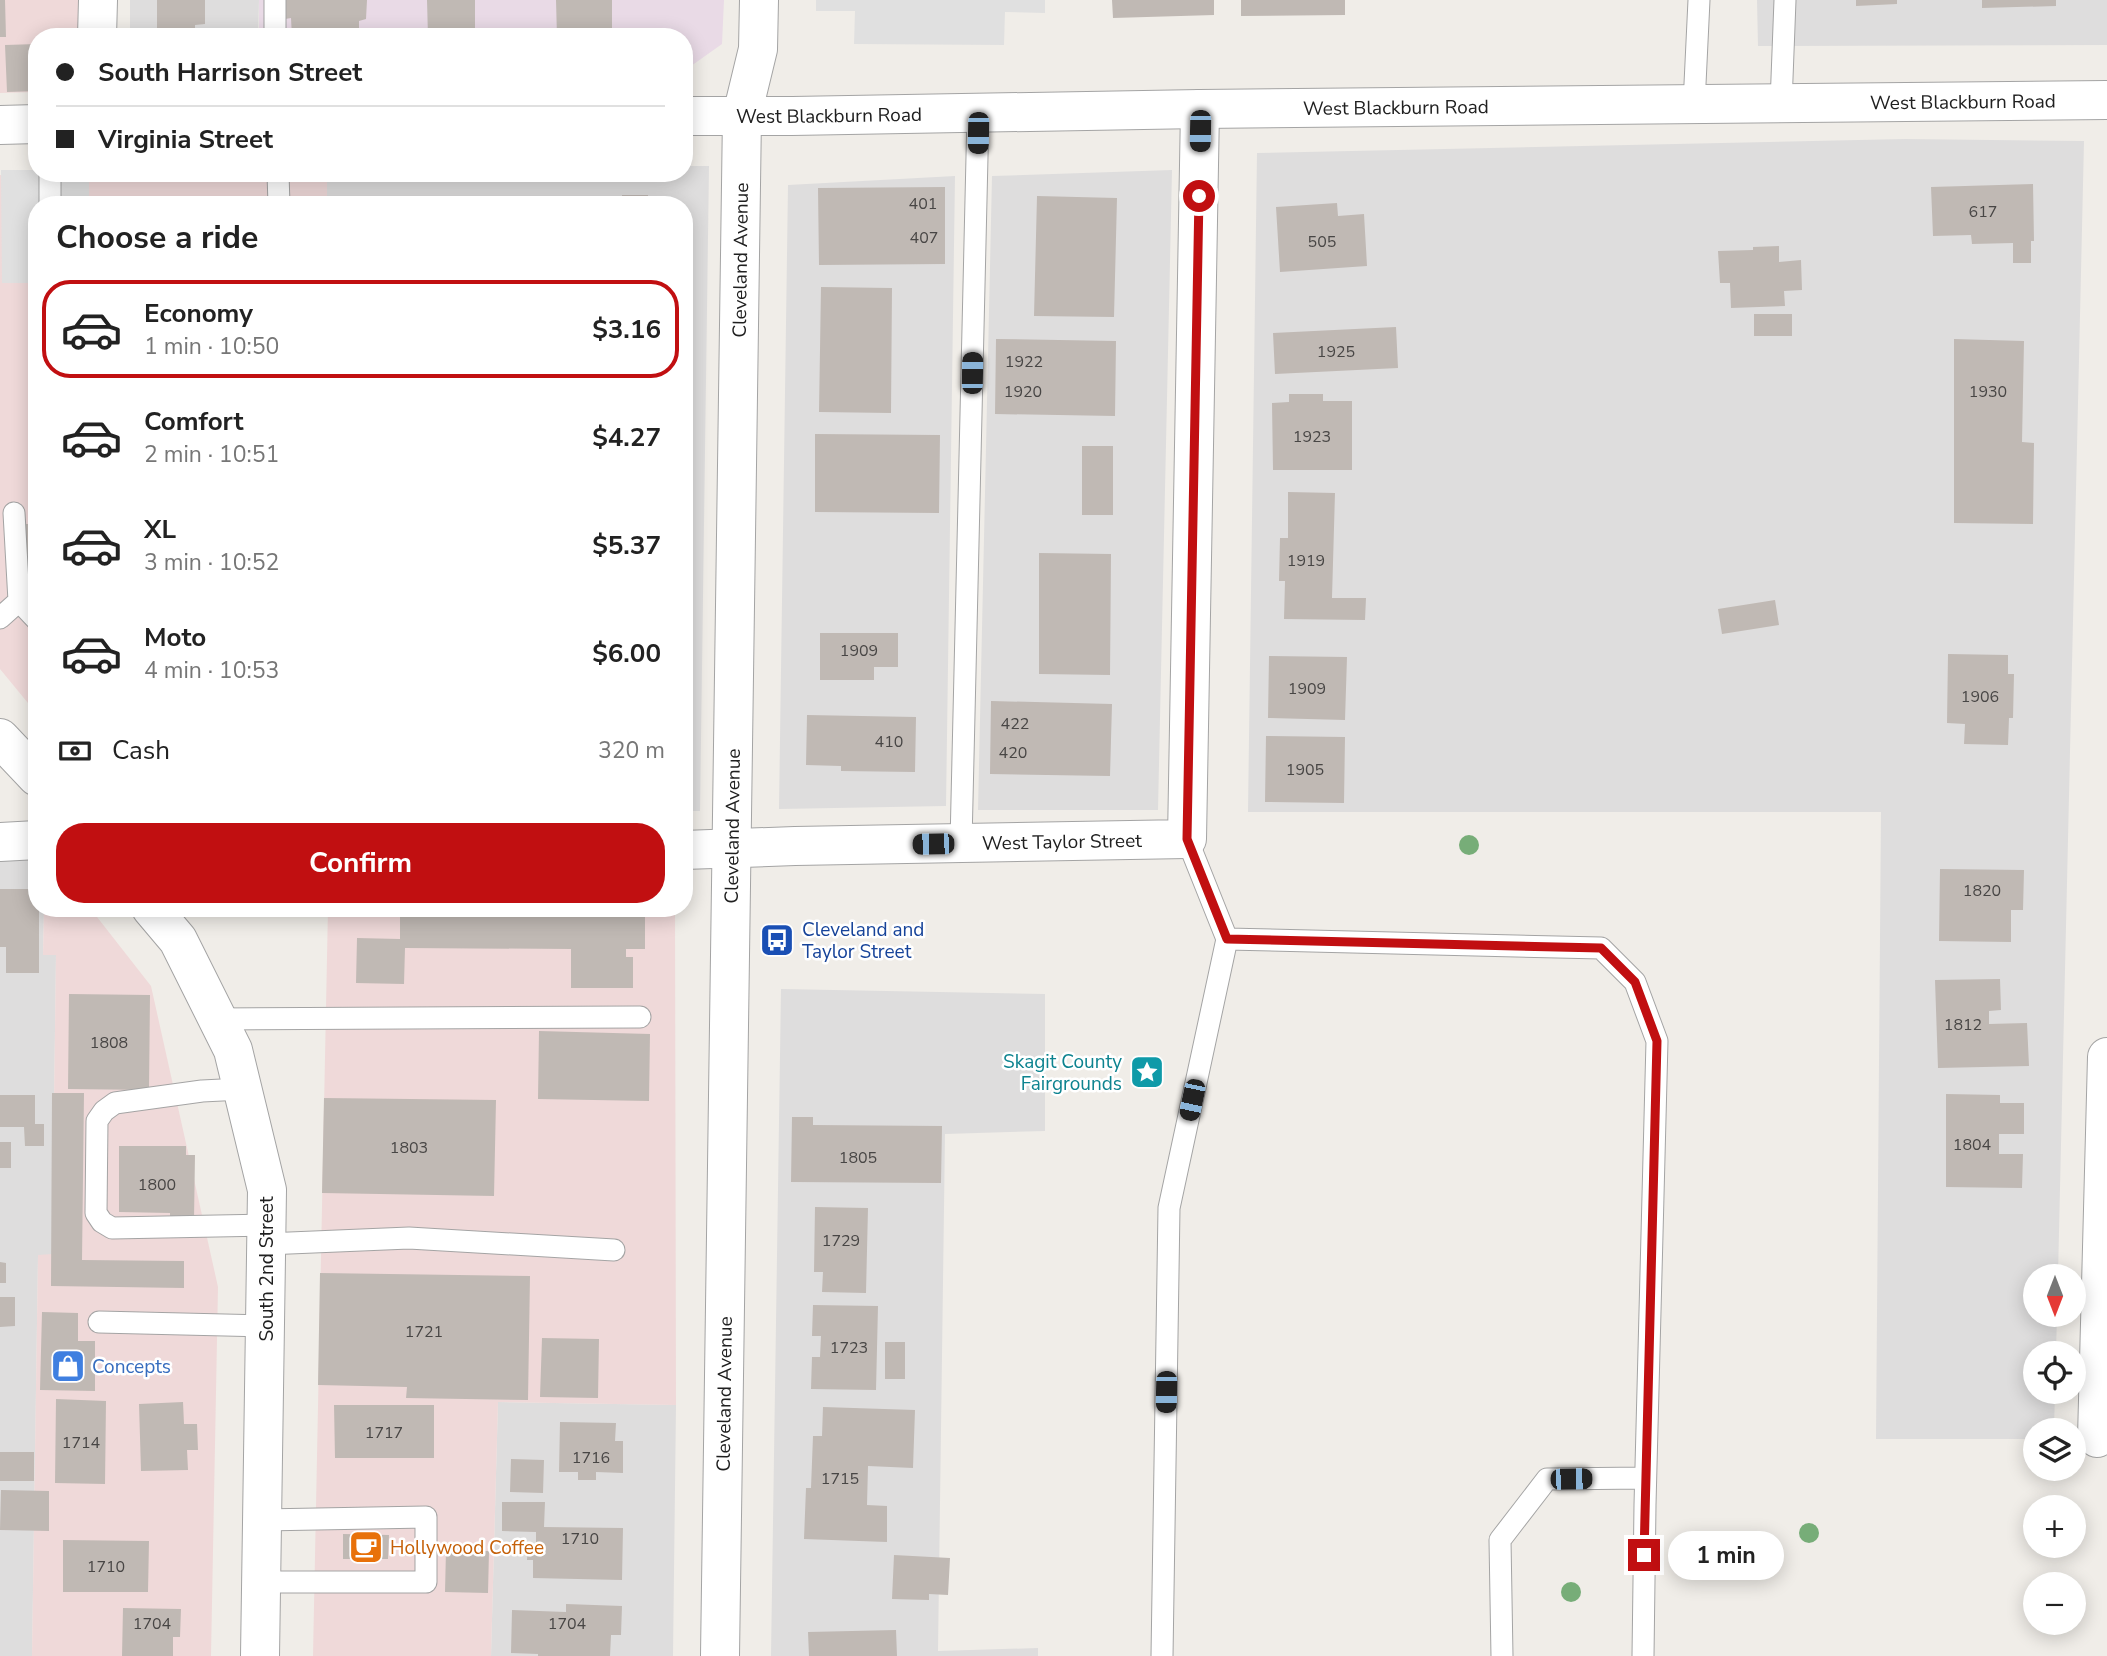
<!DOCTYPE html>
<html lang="en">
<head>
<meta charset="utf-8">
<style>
	body { margin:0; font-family:"Nunito Sans",sans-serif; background:#f2f2f2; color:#222; height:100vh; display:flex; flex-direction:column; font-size:26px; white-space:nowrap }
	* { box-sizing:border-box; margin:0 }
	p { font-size:23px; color:#767676 }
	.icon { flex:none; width:38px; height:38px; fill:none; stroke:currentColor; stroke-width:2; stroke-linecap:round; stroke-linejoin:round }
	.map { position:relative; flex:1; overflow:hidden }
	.sheet { position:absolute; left:28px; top:196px; width:665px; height:721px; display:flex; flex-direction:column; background:#fff; border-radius:28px; box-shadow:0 4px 18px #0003 }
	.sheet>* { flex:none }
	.hud { position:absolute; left:28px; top:28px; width:665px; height:154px; border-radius:28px; box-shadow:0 4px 18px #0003; display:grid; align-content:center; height:154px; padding:0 28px; background:#fff }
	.needle { width:46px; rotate:180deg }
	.buttons { position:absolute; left:2023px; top:1264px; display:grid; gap:14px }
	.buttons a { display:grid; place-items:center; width:63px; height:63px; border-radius:50%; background:#fff; box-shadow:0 4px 18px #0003; font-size:35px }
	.end { position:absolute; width:32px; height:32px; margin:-16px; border:9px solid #c10f11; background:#fff; box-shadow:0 0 0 4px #fff }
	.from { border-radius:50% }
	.bubble { position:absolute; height:49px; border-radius:24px; background:#fff; box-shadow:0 4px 18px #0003; font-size:23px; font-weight:700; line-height:49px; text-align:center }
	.car { position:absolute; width:21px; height:42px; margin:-21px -10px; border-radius:9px; box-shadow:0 0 5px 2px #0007; background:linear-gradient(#222 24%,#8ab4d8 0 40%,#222 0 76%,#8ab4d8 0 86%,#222 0) }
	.hud b { display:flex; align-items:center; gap:24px; height:66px; font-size:26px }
	.hud b+b { border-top:2px solid #e0e0e0 }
	.hud i { width:18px; height:18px; background:#222 }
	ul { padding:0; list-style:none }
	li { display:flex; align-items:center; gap:21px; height:98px; margin:0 14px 10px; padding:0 14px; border:4px solid transparent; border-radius:28px }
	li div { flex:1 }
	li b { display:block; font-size:26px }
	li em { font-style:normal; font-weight:700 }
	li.on { border-color:#c10f11 }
	li>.icon { width:63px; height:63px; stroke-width:1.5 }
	h2 { padding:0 28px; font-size:32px; line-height:84px }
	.pay { display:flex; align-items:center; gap:18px; height:77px; padding:0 28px; font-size:26px }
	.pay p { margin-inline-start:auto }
	.cta { display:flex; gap:14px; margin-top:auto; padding:14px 28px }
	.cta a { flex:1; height:80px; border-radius:28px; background:#c10f11; color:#fff; font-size:28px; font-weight:700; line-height:80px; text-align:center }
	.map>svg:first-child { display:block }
	.residential { fill:#dedddd }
	.commercial { fill:#efd9d9 }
	.industrial { fill:#e9dae6 }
	.parking { fill:#e0e0e0 }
	.building { fill:#c0b9b4 }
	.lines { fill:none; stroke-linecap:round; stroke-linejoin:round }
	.service-casing { stroke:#a4a4a4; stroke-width:23 }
	.minor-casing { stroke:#a4a4a4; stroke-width:40 }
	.tertiary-casing { stroke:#a4a4a4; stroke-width:40 }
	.service { stroke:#fff; stroke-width:21 }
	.minor { stroke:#fff; stroke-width:38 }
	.tertiary { stroke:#fff; stroke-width:38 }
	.tree { fill:#77ad78 }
	.route { stroke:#c10f11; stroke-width:9 }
	.labels { text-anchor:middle; stroke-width:5; stroke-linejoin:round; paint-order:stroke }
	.number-label { font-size:16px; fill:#484645 }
	.street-label { font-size:19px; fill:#202020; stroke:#fff }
	.transit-label { font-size:19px; fill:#164399; stroke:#fff; text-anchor:start }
	.culture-label { font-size:19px; fill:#0d838f; stroke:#fff; text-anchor:end }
	.shop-label { font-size:19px; fill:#366cbe; stroke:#fff; text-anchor:start }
	.food-label { font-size:19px; fill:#c56008; stroke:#fff; text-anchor:start }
</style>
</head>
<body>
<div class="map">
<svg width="2107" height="1656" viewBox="0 0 2107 1656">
	<rect width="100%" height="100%" fill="#f0ede8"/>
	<path class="residential" d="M130 0H259L258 37H130Z
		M1757 0H2107V45L1758 46Z
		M1905 139 2084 141 2058 1276H2035V1314H2057L2056 1353H2035V1391H2055L2054 1430H2035V1439H1876L1881 812H1248L1257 153Z
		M684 166H709L700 811H684V205H327V173H684Z
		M1172 170 1158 810H978L992 176Z
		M955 176 946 806 779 809 788 185Z
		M37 855V908H44L43 954 56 955 52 1255 38 1256 32 1656H0V856Z
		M781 989 1045 994V1131L945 1134 938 1651 1038 1648V1656H771Z
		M498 1402 676 1405 673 1656H491Z"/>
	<path class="commercial" d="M0 0H86L85 37H37V92L0 93Z
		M327 173V205H37V714L0 669V175Z
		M44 908H90L151 986 218 1287 211 1656H32L38 1255 52 1254 56 955H43Z
		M328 908H675L676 1405 498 1402 491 1656H313Z"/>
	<path class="industrial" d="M259 0H724L722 44 684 71V37H259Z"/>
	<path class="parking" d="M816 0H1045V13L1005 12 1004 45 854 44 855 11H816Z
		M1 170H37V173H89V205H37V283H2Z"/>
	<path class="building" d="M0 0H5L6 37H0Z
		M157 0H205V24L195 25V37H173L172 29H157Z
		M285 0H367L366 19 359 21V37H292L291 18 285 19Z
		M427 0H475V37H428Z
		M556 0H612V37H557Z
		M1112 0H1214V15L1113 18Z
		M1241 0H1345V15L1241 16Z
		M1856 0H1897V4L1856 6Z
		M1982 0H2056V6L1982 8Z
		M37 44V91L7 92 5 45Z
		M2033 184 2034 241H2031V263H2013V243L1972 244 1971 235 1933 236 1931 187Z
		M945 187V264L819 265 818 188Z
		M622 195H648V205H622Z
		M1037 196 1117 198 1114 317 1034 316Z
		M515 198H566V205H515Z
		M425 200 484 201V205H425Z
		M1337 203 1338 216 1364 214 1367 266 1280 272 1276 207Z
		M1779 246V262L1801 260 1802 290 1784 291 1785 306 1731 308 1730 283H1720L1718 251 1753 250V247Z
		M821 287 892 288 891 413 819 412Z
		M1754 314H1792V336H1754Z
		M1396 327 1398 368 1275 374 1273 333Z
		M996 339 1116 341 1115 416 995 414Z
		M1954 339 2024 341 2022 442 2034 443 2033 524 1954 523Z
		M1289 394H1323V401H1352V470H1273L1272 403 1289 402Z
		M815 434 940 435 939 513 815 512Z
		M1082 446H1113V515H1082Z
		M1288 492 1335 493 1332 598H1366L1365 620 1284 619 1285 581H1279L1280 538H1288Z
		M26 524H37V555L25 554Z
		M1039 553 1111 554 1110 675 1039 674Z
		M1775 600 1779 625 1722 634 1718 609Z
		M820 633H898V667H874V680H820Z
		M1948 654 2008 655V674H2014L2013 718H2009L2008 745 1964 744 1965 724 1947 723Z
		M1269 656 1347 657 1345 720 1268 718Z
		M991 701 1112 704 1110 776 990 774Z
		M807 715 916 717 915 772 841 771V766L806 765Z
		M1266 736 1345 737 1344 803 1265 802Z
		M1940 869 2024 870 2023 910H2011V942L1939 941Z
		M0 889H37V908H39V973H6V947H0Z
		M400 908H645V949H626V957H633V988H571V949L405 948 404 984 356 983 357 938 400 939Z
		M2000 979 2001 1010 1989 1011V1024L2027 1023 2029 1066 1938 1068 1935 980Z
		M69 994 150 995 149 1090 68 1089Z
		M539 1031 650 1034 649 1101 538 1099Z
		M52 1093H84L82 1260 184 1261V1288L51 1286Z
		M1946 1094 2000 1095V1103H2024V1134H1999V1154H2023L2022 1188 1946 1187Z
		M0 1095H35V1124H44V1146H25L24 1127H0Z
		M324 1098 496 1100 494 1196 322 1193Z
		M792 1117H813V1125L942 1126 941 1183 791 1182Z
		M0 1142H11V1168H0Z
		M119 1146H186V1155H195L194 1219 170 1218V1213L119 1212Z
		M815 1207 868 1208 866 1293 822 1292 823 1272H814Z
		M0 1262 6 1263V1283H0Z
		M320 1273 530 1276 528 1400 406 1398 407 1387 318 1385Z
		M0 1297H15V1326L0 1327Z
		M813 1305 878 1306 876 1390 811 1389 812 1357H820L821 1336H812Z
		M42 1312 78 1313V1341H95V1391L40 1390Z
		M542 1338 599 1339 598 1398 540 1397Z
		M885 1342H905V1379H885Z
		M56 1399 106 1401 105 1484 55 1483Z
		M183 1402 184 1424H197L198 1450H187L188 1470 141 1471 139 1404Z
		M334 1405H434V1458H335Z
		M823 1407 915 1410 913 1468 868 1466 867 1505 887 1506V1542L804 1539 806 1488H811L813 1436H822Z
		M560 1422 616 1423 615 1441H623V1473L596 1472V1480H578V1472H559Z
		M0 1452H34V1481H0Z
		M511 1459 544 1460 543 1493 510 1492Z
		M1 1490 49 1491V1531L0 1530Z
		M502 1502H545L544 1527 623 1528 622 1580 533 1578V1560H527L528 1544H536V1532L502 1531Z
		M343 1534 389 1535 388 1559H343Z
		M63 1540 149 1541 148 1592H63Z
		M446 1550 489 1551 488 1593 445 1592Z
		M894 1555 950 1558 948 1595 929 1594V1600L892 1599Z
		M566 1604 622 1606 621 1635H611L610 1656H538V1654L511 1653 512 1610 566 1612Z
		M123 1608 181 1609 180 1637H173V1656H122Z
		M896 1630 897 1656H809L808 1632Z"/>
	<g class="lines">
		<g class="service-casing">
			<path id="service" d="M275 0V37
				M1781 104 1785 0
				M1694 105 1699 0
				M50 173V205
				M278 173 279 205
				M19 601 37 620
				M0 618 19 601 14 513
				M961 843 978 114
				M1227 939 1601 948 1635 982 1657 1041 1645 1505 1643 1656
				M217 1019 640 1017
				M242 1089 202 1091 115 1103 104 1111 97 1121 96 1213 102 1222 112 1228 267 1225
				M266 1244 409 1238 614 1250
				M99 1322 266 1326
				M262 1582H426V1517L263 1520
				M1162 1656 1169 1208 1227 939 1187 839
				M1502 1656 1500 1540 1547 1479 1645 1478"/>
		</g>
		<g class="minor-casing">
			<g id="minor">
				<path d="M97 37 98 0"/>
				<path d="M0 842 37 840"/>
				<path id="s1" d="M684 850 795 846 1187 839 1200 109"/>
				<path d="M2097 1438 2107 1057"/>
				<path id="s2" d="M720 1656 742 115 758 49 759 0"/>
			</g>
		</g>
		<g class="tertiary-casing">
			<g id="tertiary">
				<path id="s3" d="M684 116H792L1200 109 2107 100"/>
				<path d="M0 125 37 124"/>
				<path d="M0 738 37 777"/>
				<path d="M151 908 178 940 233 1050 267 1190 260 1656"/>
			</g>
		</g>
		<use href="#service" class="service"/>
		<use href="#minor" class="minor"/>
		<use href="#tertiary" class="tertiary"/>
	</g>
	<g class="tree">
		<circle cx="1469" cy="845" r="10"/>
		<circle cx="1809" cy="1533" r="10"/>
		<circle cx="1571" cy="1592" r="10"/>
	</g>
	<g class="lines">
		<path class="route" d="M1199 196 1187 839 1227 939 1601 948 1635 982 1657 1041 1644 1555"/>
	</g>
	<defs>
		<g id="bus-square" transform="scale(1.75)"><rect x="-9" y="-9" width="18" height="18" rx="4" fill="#1a4fb4" stroke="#fff"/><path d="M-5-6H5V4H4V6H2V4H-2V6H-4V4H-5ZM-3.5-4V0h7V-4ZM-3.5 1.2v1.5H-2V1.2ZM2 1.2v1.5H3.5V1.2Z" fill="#fff"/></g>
		<g id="sight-square" transform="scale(1.75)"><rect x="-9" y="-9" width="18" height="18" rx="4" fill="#0f9aa8" stroke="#fff"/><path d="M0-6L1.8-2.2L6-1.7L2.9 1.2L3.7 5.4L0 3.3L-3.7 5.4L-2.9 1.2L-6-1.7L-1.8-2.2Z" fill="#fff"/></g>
		<g id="shop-square" transform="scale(1.75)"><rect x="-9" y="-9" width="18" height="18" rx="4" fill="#3f7fe0" stroke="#fff"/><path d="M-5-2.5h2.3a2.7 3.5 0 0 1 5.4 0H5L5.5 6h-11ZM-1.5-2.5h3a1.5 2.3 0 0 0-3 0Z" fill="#fff"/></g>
		<g id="cafe-square" transform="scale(1.75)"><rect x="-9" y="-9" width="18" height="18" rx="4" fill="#e8710a" stroke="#fff"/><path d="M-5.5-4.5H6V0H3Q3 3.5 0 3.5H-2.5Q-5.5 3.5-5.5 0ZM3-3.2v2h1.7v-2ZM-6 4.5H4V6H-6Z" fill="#fff"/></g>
	</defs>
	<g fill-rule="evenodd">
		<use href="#bus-square" x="777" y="940"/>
		<use href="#sight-square" x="1147" y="1072"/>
		<use href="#shop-square" x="68" y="1366"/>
		<use href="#cafe-square" x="366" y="1547"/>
	</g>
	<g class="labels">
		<g class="number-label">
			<text x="923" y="209">401</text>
			<text x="1983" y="217">617</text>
			<text x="924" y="243">407</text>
			<text x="1322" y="247">505</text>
			<text x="1336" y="357">1925</text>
			<text x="1024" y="367">1922</text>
			<text x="1023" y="397">1920</text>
			<text x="1988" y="397">1930</text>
			<text x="1312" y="442">1923</text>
			<text x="1306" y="566">1919</text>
			<text x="859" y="656">1909</text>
			<text x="1307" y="694">1909</text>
			<text x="1980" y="702">1906</text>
			<text x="1015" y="729">422</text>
			<text x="889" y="747">410</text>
			<text x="1013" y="758">420</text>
			<text x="1305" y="775">1905</text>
			<text x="1982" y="896">1820</text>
			<text x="1963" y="1030">1812</text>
			<text x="109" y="1048">1808</text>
			<text x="1972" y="1150">1804</text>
			<text x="409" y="1153">1803</text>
			<text x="858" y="1163">1805</text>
			<text x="157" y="1190">1800</text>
			<text x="841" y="1246">1729</text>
			<text x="424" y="1337">1721</text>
			<text x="849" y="1353">1723</text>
			<text x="384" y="1438">1717</text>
			<text x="81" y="1448">1714</text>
			<text x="591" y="1463">1716</text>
			<text x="840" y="1484">1715</text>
			<text x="580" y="1544">1710</text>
			<text x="106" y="1572">1710</text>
			<text x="152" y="1629">1704</text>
			<text x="567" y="1629">1704</text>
		</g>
		<g class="street-label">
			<text dy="7" stroke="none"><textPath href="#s3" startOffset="1279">West Blackburn Road</textPath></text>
			<text dy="7" stroke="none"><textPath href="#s3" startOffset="712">West Blackburn Road</textPath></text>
			<text dy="7" stroke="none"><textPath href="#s3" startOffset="145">West Blackburn Road</textPath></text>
			<text dy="7" stroke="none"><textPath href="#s2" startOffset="1396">Cleveland Avenue</textPath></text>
			<text dy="7" stroke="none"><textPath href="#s2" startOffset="830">Cleveland Avenue</textPath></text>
			<text dy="7" stroke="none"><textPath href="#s1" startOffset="378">West Taylor Street</textPath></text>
			<text transform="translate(266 1269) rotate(-90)" y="7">South 2nd Street</text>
			<text dy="7" stroke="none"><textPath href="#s2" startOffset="262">Cleveland Avenue</textPath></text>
		</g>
		<g class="transit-label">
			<text x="802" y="936">Cleveland and<tspan x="802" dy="22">Taylor Street</tspan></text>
		</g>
		<g class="culture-label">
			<text x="1122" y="1068">Skagit County<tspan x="1122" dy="22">Fairgrounds</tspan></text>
		</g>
		<g class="shop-label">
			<text x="92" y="1373">Concepts</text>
		</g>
		<g class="food-label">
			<text x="390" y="1554">Hollywood Coffee</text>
		</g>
	</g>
</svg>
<div class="buttons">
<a><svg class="needle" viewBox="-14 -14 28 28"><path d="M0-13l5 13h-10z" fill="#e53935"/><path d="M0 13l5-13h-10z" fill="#767676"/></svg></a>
<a><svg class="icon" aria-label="locate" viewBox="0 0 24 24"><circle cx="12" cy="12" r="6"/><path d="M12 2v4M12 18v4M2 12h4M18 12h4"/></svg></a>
<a><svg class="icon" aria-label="layers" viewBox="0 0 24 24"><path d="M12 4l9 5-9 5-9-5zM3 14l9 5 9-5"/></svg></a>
<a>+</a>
<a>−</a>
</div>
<i class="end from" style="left:1199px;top:196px"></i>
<i class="end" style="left:1644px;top:1555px"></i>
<div class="bubble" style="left:1668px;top:1531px;width:116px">1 min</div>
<i class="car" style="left:1200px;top:131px;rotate:181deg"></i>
<i class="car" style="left:978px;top:133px;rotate:181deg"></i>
<i class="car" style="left:972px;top:373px;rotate:1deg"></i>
<i class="car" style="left:933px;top:844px;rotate:269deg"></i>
<i class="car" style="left:1192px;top:1100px;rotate:192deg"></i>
<i class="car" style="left:1166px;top:1392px;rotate:181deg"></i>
<i class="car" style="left:1571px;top:1479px;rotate:89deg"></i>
<div class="hud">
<b><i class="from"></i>South Harrison Street</b>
<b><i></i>Virginia Street</b>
</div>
<section class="sheet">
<h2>Choose a ride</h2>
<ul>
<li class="on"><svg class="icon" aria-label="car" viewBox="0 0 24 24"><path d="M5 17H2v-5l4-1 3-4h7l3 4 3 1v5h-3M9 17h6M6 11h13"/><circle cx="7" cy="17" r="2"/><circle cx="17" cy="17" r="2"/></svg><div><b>Economy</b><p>1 min · 10:50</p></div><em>$3.16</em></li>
<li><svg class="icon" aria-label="car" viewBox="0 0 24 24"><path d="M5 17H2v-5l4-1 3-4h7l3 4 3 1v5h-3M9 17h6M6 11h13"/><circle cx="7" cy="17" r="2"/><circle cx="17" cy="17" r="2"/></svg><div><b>Comfort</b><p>2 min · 10:51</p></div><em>$4.27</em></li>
<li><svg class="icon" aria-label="car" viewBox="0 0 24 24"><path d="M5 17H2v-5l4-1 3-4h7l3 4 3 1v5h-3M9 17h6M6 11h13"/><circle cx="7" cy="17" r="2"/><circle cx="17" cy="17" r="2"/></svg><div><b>XL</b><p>3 min · 10:52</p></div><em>$5.37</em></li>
<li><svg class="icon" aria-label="car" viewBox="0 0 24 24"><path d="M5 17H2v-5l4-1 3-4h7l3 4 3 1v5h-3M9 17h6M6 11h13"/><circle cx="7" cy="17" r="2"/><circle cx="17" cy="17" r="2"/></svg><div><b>Moto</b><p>4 min · 10:53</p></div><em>$6.00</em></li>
</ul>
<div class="pay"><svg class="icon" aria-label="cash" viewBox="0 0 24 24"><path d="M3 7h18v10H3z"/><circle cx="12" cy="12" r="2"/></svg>Cash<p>320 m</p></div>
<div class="cta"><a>Confirm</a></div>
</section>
</div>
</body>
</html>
